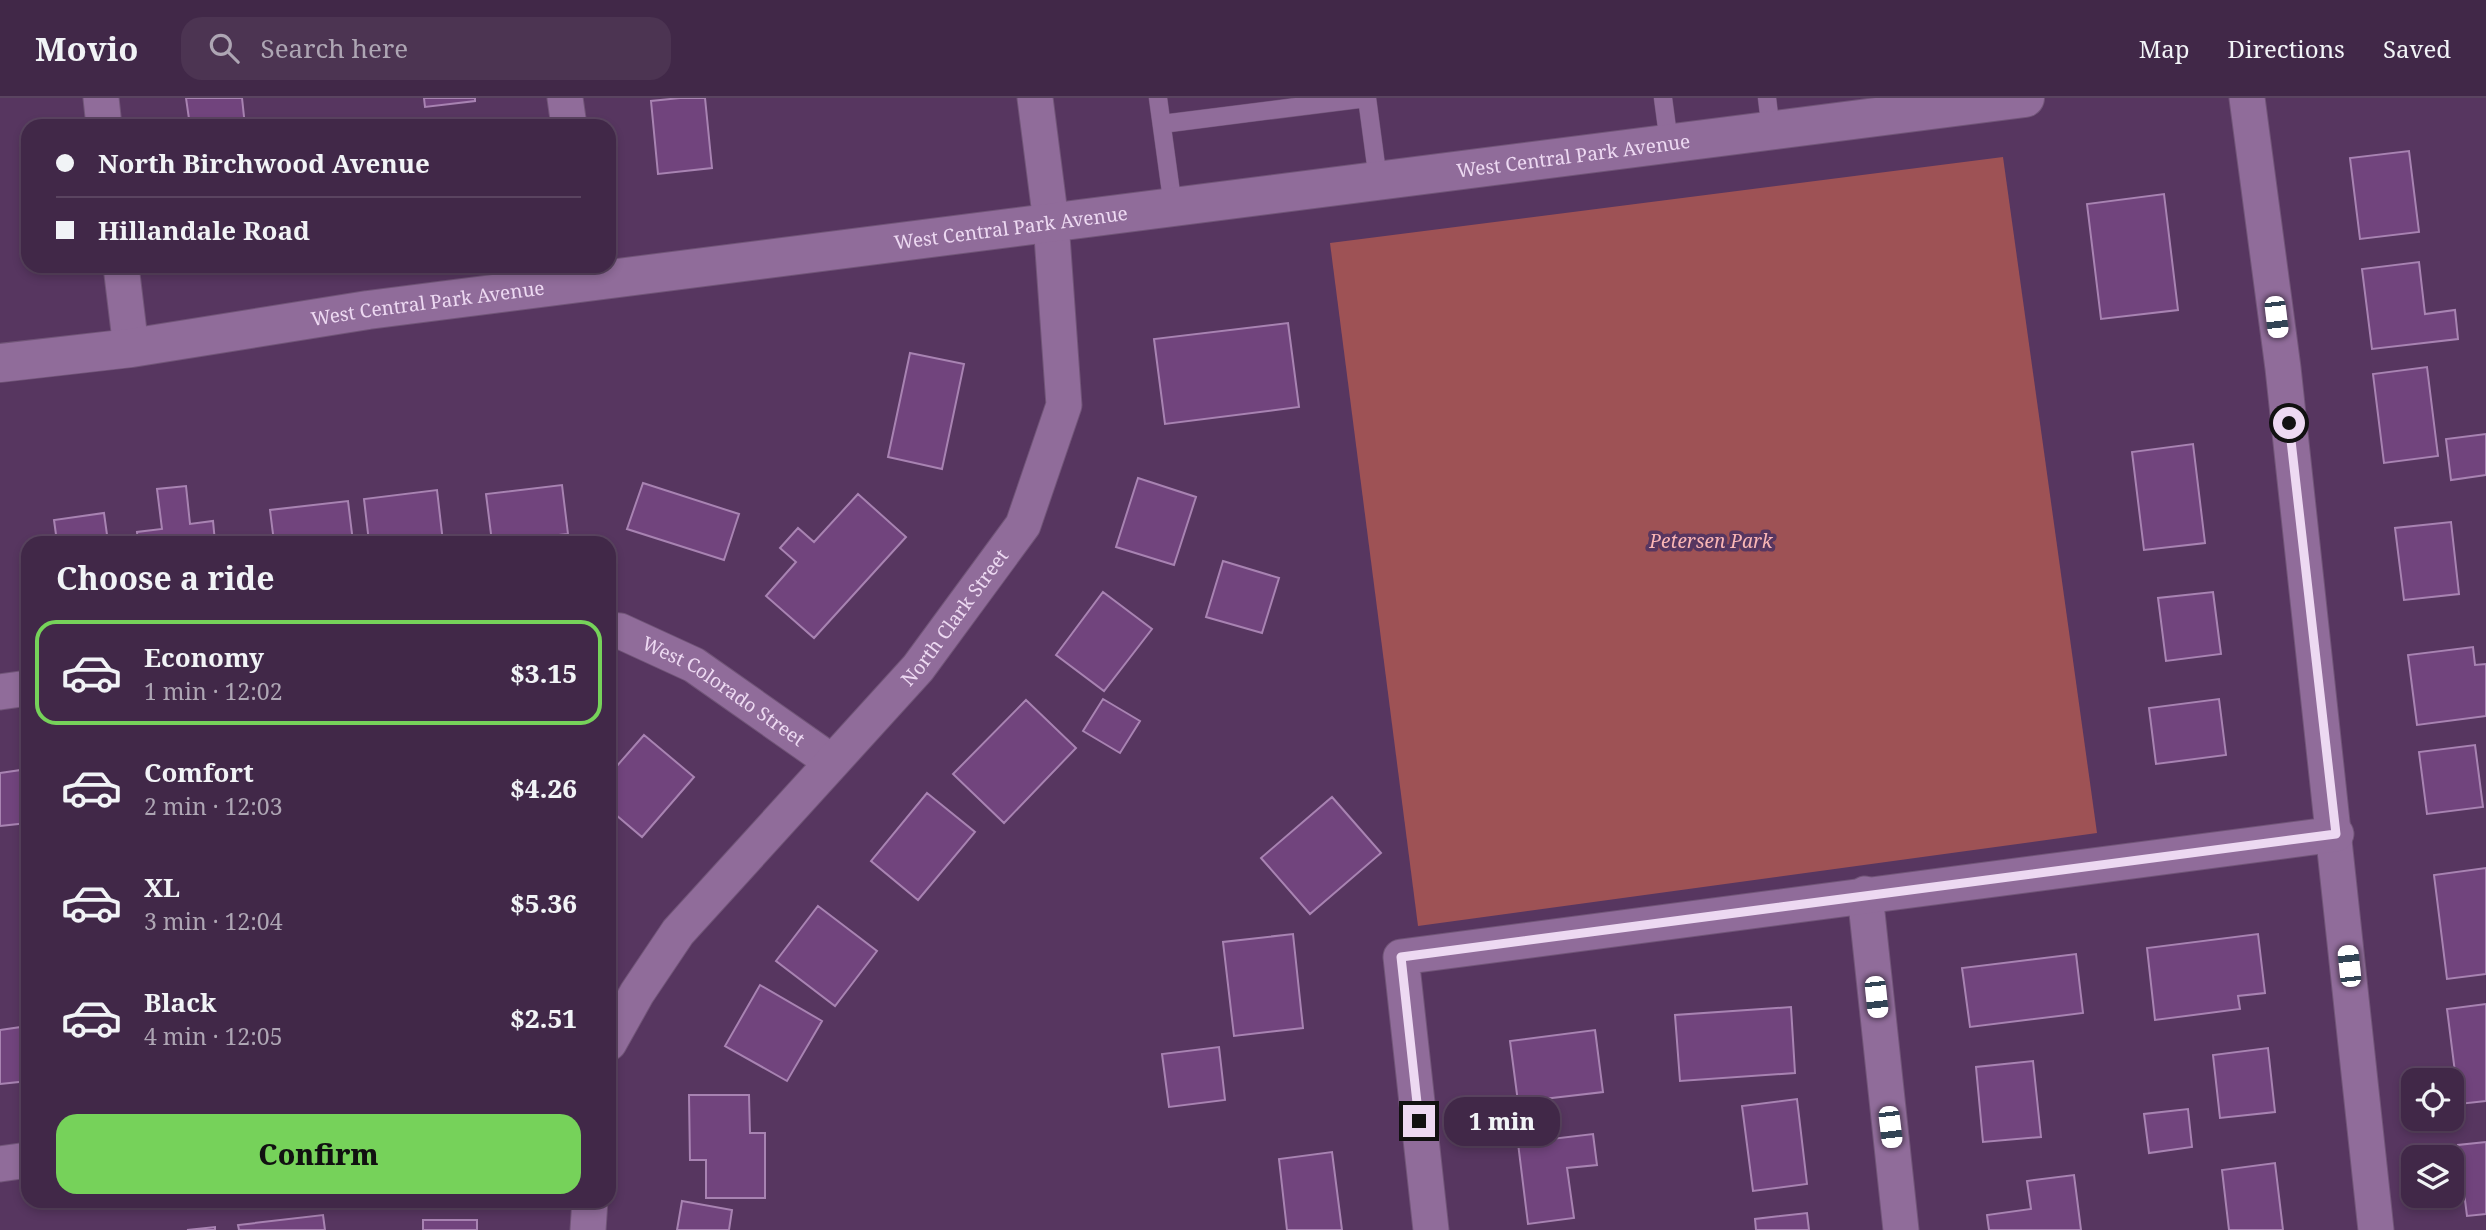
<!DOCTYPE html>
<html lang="en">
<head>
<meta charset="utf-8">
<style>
	body { margin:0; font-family:"Noto Serif",serif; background:#4c3452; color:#f1f3f6; height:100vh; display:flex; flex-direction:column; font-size:26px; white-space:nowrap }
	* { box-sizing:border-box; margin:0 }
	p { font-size:23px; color:#aea6b4 }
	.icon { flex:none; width:38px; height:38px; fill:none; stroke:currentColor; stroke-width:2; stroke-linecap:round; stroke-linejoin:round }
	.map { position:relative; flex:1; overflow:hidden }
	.panel { position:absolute; left:21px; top:438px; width:595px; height:672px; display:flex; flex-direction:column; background:#412848; border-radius:21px; box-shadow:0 4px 10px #0003,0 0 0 2px #5a4460 }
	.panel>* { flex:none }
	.banner { position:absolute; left:21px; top:21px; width:595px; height:154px; border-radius:21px; box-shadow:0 4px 10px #0003,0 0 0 2px #5a4460; display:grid; align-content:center; height:154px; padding:0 35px; background:#412848 }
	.buttons { position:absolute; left:2401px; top:970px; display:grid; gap:14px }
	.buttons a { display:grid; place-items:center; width:63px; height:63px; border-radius:14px; background:#412848; box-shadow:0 4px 10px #0003,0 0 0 2px #5a4460; font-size:35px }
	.end { position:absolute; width:32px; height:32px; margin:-16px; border:9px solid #edd9f2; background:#111; box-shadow:0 0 0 4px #111 }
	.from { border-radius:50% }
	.bubble { position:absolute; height:49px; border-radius:21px; background:#412848; box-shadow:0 4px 10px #0003,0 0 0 2px #5a4460; font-size:23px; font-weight:800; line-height:49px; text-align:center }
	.car { position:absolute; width:21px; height:42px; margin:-21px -10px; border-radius:9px; box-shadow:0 0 5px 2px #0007; background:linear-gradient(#fff 24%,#345 0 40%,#fff 0 76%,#345 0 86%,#fff 0) }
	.banner b { display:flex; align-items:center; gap:24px; height:66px; font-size:26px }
	.banner b+b { border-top:2px solid #5a4460 }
	.banner i { width:18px; height:18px; background:#f1f3f6 }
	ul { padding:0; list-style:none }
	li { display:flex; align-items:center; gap:21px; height:105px; margin:0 14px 10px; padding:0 21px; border:4px solid transparent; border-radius:21px }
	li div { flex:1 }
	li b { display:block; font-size:26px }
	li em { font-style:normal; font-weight:800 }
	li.active { border-color:#76d25a }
	li>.icon { width:63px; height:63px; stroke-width:1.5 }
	h2 { padding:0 35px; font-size:32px; line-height:84px }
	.primary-button { display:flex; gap:14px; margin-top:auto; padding:14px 35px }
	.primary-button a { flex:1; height:80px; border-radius:21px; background:#76d25a; color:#111; font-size:28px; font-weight:800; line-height:80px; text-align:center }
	header { display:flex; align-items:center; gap:42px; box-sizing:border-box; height:98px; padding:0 35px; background:#412848; border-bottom:2px solid #5a4460 }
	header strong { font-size:33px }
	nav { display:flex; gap:38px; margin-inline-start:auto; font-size:24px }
	.search { width:490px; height:63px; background:#4c3452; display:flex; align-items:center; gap:18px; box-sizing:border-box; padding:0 24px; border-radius:21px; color:#aea6b4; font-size:26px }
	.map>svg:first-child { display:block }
	.green { fill:#9e5255 }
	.building { fill:#71447d; stroke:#a883b2; stroke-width:2 }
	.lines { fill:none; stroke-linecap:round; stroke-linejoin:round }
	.lane-casing { stroke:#715578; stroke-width:19 }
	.street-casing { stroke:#715578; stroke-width:37 }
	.secondary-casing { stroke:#715578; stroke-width:40 }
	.lane { stroke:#906c9a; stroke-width:18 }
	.street { stroke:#906c9a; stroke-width:35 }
	.secondary { stroke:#906c9a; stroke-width:38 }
	.route { stroke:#edd9f2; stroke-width:9 }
	.labels { text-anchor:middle; stroke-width:7; stroke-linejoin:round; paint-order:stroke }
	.street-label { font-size:19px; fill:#edd9f2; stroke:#573660 }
	.park-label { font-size:19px; font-style:italic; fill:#fab6b5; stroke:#573660 }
</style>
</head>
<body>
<header>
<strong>Movio</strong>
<div class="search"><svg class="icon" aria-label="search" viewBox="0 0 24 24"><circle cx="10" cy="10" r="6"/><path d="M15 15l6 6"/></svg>Search here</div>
<nav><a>Map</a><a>Directions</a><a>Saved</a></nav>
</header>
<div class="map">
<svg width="2486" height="1132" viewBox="0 0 2486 1132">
	<rect width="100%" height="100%" fill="#573660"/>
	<path class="green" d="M2003 59 2097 735 1418 828 1330 145Z"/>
	<path class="building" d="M186 0H242L245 28H190Z
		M424 0H475V3L425 9Z
		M680 0H705L712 70 658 76 651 3Z
		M2409 53 2419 134 2360 141 2350 60Z
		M2164 96 2178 212 2101 221 2087 106Z
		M2419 164 2425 216 2455 212 2458 241 2372 251 2362 171Z
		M1288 225 1299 309 1165 326 1154 241Z
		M910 255 964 266 942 371 888 359Z
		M2427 269 2438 358 2384 365 2373 276Z
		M2486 336V377L2451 382 2446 341Z
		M2193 346 2205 445 2144 452 2132 354Z
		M1138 380 1196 399 1174 467 1116 449Z
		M643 385 739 416 724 462 627 431Z
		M562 387 568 436 492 444 486 396Z
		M186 388 190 426 213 423 215 444H138L137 434 162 431 157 391Z
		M437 392 443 444H369L364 401Z
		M858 396 906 439 814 540 766 498 796 464 780 450 798 430 814 444Z
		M348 403 353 444H274L270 412Z
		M104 415 108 444H57L54 422Z
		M2451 424 2459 496 2404 502 2395 430Z
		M1223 463 1279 480 1262 535 1206 519Z
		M1103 494 1152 531 1104 593 1056 557Z
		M2213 494 2221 556 2166 563 2158 500Z
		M2473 549 2475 567 2486 566V618L2417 627 2408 557Z
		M1103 601 1140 623 1120 655 1083 633Z
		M2219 601 2226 657 2156 666 2149 610Z
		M1026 602 1076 650 1004 725 953 676Z
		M644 637 694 679 642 739 609 711V677Z
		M2475 647 2483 709 2427 716 2419 654Z
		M21 672 27 725 0 728V675Z
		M927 695 975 734 918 802 871 763Z
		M1332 699 1381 755 1310 816 1261 760Z
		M2486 770V876L2447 881 2434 777Z
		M818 808 877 853 835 908 776 863Z
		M1293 836 1303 930 1234 938 1223 844Z
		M2258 836 2265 895 2238 898 2240 911 2155 922 2147 850Z
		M2076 856 2083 915 1970 929 1962 870Z
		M760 887 822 923 787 983 725 948Z
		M2486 906V1003L2459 1006 2447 911Z
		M1791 909 1795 975 1680 983 1675 917Z
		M28 928V983L0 986V932Z
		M1595 932 1603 994 1518 1004 1510 943Z
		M1219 949 1225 1002 1169 1009 1162 956Z
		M2268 950 2275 1014 2220 1020 2213 957Z
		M2033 963 2041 1039 1983 1044 1976 969Z
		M689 997H749L750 1035H765V1100H706V1062H690Z
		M1797 1001 1807 1086 1753 1093 1742 1008Z
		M2188 1011 2192 1049 2149 1055 2144 1016Z
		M1593 1036 1597 1067 1567 1070 1574 1120 1528 1126 1518 1045Z
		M2486 1044V1116L2467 1118 2458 1047Z
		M1332 1054 1342 1132H1287L1279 1061Z
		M2275 1065 2283 1132H2229L2222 1072Z
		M2074 1077 2081 1132H1989L1987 1117 2031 1111 2027 1083Z
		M682 1103 732 1112 729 1132H677Z
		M1807 1115 1809 1132H1756L1755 1121Z
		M323 1117 325 1132H239L238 1127Z
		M423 1122H477V1132H423Z
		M215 1129V1132H187Z"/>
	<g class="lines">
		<g class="lane-casing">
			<path id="lane" d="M1158 0 1173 109
				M1367 0 1378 82
				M1663 0 1669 45
				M1767 0 1771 33
				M1162 26 1367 0"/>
		</g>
		<g class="street-casing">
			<g id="street">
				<path d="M101 0 104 28"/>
				<path d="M565 0 569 28"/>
				<path d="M2247 0 2283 270 2376 1132"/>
				<path d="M121 168 131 250"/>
				<path id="s1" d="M609 532 620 533 694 567 832 664"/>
				<path d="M0 594 28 590"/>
				<path d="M1865 796 1901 1132"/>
				<path id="s2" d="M609 945 637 895 678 834 918 570 1023 427 1064 307 1051 124 1035 0"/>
				<path d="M0 1066 28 1062"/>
				<path d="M588 1132 590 1102"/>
				<path d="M1431 1132 1401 859 2336 736"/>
			</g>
		</g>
		<g class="secondary-casing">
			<g id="secondary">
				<path id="s3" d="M0 265 131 250 368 212 2025 0"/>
			</g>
		</g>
		<use href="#lane" class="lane"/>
		<use href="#street" class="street"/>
		<use href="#secondary" class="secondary"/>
	</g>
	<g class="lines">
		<path class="route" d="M1419 1023 1401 859 2336 736 2289 325"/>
	</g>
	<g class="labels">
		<g class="street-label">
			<text dy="7" stroke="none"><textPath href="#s3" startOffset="1587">West Central Park Avenue</textPath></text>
			<text dy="7" stroke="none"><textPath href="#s3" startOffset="1020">West Central Park Avenue</textPath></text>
			<text dy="7" stroke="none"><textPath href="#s3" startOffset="432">West Central Park Avenue</textPath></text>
			<text dy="7" stroke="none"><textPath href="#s2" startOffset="550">North Clark Street</textPath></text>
			<text dy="7" stroke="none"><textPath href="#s1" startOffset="131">West Colorado Street</textPath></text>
		</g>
		<g class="park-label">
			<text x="1711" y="450">Petersen Park</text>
		</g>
	</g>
</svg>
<div class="buttons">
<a><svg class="icon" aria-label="locate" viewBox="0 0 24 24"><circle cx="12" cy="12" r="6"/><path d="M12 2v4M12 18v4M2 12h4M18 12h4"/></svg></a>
<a><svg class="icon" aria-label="layers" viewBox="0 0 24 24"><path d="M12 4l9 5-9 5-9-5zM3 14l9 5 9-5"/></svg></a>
</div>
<i class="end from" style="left:2289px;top:325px"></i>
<i class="end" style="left:1419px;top:1023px"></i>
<div class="bubble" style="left:1444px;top:999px;width:116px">1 min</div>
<i class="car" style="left:2276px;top:219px;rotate:173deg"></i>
<i class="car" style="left:2349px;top:868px;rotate:354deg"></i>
<i class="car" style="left:1876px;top:899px;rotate:174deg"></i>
<i class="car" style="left:1890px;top:1029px;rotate:173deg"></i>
<div class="banner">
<b><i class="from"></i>North Birchwood Avenue</b>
<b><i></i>Hillandale Road</b>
</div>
<section class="panel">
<h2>Choose a ride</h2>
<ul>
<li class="active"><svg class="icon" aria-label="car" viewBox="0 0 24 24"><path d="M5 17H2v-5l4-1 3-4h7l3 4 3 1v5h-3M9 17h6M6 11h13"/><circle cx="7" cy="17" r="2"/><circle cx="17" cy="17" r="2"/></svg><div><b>Economy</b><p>1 min · 12:02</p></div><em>$3.15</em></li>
<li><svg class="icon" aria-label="car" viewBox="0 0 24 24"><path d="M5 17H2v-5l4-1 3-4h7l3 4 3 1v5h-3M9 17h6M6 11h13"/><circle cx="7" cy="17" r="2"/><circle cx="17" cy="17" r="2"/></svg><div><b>Comfort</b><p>2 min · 12:03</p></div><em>$4.26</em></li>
<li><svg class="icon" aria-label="car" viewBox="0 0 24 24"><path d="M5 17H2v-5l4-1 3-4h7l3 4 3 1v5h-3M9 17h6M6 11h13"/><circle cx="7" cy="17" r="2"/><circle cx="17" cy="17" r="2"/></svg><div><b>XL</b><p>3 min · 12:04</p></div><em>$5.36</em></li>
<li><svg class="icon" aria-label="car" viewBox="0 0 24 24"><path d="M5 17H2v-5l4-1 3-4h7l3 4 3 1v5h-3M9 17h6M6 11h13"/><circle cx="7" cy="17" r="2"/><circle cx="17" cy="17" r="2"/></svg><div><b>Black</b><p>4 min · 12:05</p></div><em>$2.51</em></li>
</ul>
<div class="primary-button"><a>Confirm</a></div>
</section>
</div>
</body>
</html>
